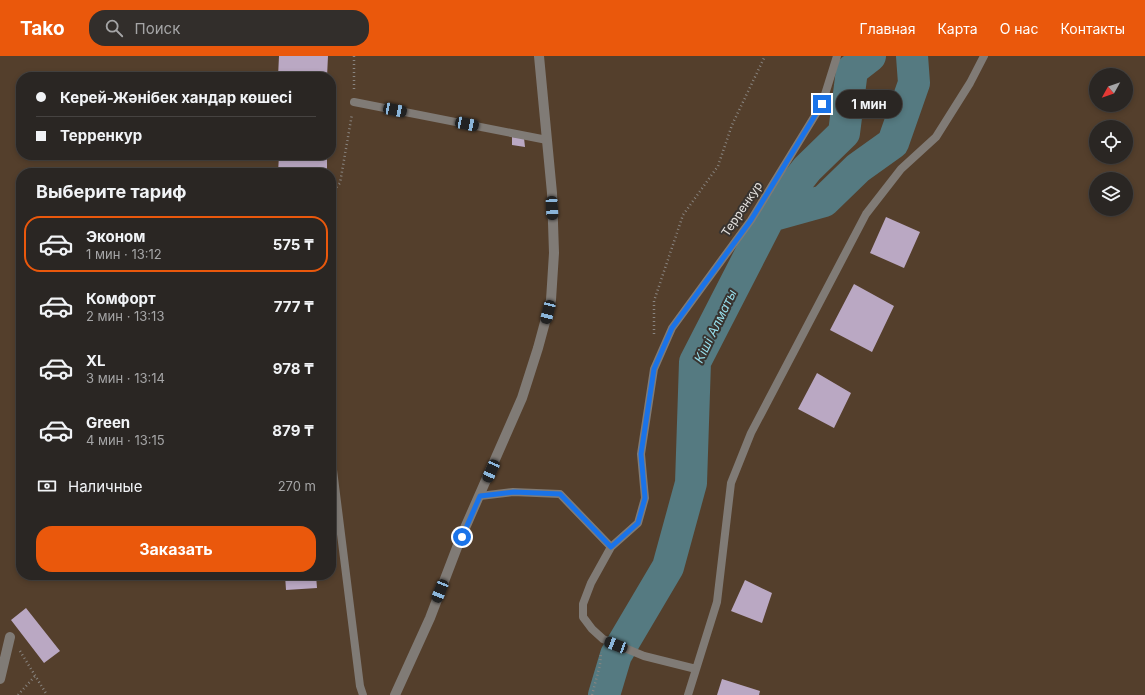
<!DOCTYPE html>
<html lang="ru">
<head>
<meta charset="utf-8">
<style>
	body { margin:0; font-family:Inter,sans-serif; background:#322e2b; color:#f1f3f6; height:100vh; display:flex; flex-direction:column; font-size:15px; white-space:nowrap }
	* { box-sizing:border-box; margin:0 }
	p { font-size:13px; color:#a5a5a6 }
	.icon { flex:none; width:22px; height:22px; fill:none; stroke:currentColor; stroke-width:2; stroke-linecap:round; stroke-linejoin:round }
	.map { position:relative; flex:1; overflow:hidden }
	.drawer { position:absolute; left:16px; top:112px; width:320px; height:412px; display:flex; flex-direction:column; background:#2a2623; border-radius:16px; box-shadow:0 2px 6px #0003,0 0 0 1px #464341 }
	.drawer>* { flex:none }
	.banner { position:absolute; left:16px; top:16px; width:320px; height:88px; border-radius:16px; box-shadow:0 2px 6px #0003,0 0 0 1px #464341; display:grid; align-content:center; height:88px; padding:0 20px; background:#2a2623 }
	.needle { width:26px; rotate:230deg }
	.tools { position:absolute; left:1089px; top:12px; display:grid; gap:8px }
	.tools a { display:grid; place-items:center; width:44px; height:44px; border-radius:50%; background:#2a2623; box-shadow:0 2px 6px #0003,0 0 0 1px #464341; font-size:20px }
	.end { position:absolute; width:18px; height:18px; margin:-9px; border:5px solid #1a73e8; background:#fff; box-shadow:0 0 0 2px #fff }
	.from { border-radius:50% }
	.bubble { position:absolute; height:28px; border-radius:14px; background:#2a2623; box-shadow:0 2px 6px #0003,0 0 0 1px #464341; font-size:13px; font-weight:700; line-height:28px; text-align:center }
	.car { position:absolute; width:12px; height:24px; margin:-12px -6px; border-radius:5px; box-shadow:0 0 3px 1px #0007; background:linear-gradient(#222 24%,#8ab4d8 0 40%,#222 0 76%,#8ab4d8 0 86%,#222 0) }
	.banner b { display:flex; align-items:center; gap:14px; height:38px; font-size:15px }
	.banner b+b { border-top:1px solid #464341 }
	.banner i { width:10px; height:10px; background:#f1f3f6 }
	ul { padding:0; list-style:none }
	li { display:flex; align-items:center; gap:12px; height:56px; margin:0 8px 6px; padding:0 12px; border:2px solid transparent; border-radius:16px }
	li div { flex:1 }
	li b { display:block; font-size:15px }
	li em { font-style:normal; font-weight:700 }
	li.active { border-color:#ea580c }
	li>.icon { width:36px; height:36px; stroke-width:1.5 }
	h2 { padding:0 20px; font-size:18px; line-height:48px }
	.pay { display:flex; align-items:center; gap:10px; height:44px; padding:0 20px; font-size:15px }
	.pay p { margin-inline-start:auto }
	.primary-button { display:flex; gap:8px; margin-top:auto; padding:8px 20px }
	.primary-button a { flex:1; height:46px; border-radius:16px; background:#ea580c; color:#fff; font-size:16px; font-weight:700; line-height:46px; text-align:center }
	header { display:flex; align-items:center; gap:24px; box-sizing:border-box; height:56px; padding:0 20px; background:#ea580c; color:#fff }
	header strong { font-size:19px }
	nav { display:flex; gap:22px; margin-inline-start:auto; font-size:14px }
	.search { width:280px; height:36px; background:#322e2b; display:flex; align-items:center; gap:10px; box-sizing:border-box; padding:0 14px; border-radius:16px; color:#a5a5a6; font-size:15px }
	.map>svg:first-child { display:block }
	.green { fill:#543f2c; fill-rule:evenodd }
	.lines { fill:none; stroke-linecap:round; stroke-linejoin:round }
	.river { stroke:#557a81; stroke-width:32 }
	.building { fill:#baa8c3 }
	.path { stroke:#898581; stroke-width:2.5; stroke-dasharray:1 3; stroke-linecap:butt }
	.service { stroke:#807b76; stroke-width:8 }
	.minor { stroke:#807b76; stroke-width:10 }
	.secondary { stroke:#807b76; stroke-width:10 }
	.route { stroke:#1a73e8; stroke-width:5 }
	.labels { text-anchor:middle; stroke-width:4; stroke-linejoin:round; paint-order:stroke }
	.street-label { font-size:12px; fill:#e3e0dd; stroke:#38332f }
	.water-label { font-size:13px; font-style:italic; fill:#96ddea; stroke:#38332f }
</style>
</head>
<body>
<header>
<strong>Tako</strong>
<div class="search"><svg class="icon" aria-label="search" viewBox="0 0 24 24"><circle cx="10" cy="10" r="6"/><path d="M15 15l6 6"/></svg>Поиск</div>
<nav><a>Главная</a><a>Карта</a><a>О нас</a><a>Контакты</a></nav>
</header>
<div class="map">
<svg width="1145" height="639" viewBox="0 0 1145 639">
	<rect width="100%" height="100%" fill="#38332f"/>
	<path class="green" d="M0 0H1145V639H0ZM1096 19H1126V49H1096ZM21 21H331V99H21ZM1096 71H1126V101H1096ZM21 117H331V519H21ZM1096 123H1126V153H1096Z"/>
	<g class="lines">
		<path class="river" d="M770 160 824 145 858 112 893 87 914 27 912 0
			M604 639 616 599 668 511 691 427 695 306 770 160 807 113 844 77 852 14 870 0"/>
	</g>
	<path class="building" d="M279 0H328L327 21H278Z
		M512 81 524 82 525 91 512 89Z
		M279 99H327V117H278Z
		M886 161 920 176 904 212 870 197Z
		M854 228 894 250 872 296 830 274Z
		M817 317 851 337 834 372 798 353Z
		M285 519H316L317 532 286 534Z
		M745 524 772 537 762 567 731 555Z
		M26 552 60 595 44 607 11 564Z
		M722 623 760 635 759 639H717Z"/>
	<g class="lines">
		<path class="path" d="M354 0V33
			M331 137 340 127 352 58
			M654 278V245L683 159 718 110 732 69 765 0
			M20 595 47 639
			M18 639 35 620
			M592 639 600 609 601 596"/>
		<path class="service" d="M354 46 547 84
			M331 398 360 630 363 639
			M480 440 513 436 560 438 611 491
			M696 613 644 600 603 583 592 573 583 561V548L591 527 611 491 638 467 645 442 641 398 654 313 672 272 751 164 822 48 837 0
			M688 639 717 546 731 427 751 377 866 158 901 113 936 81 970 27 984 0"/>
		<path class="minor" d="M0 623 10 581"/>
		<path class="secondary" d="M395 639 430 562 461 481 522 342 538 292 551 244 554 197 552 137 539 0"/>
	</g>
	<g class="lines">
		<path class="route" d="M462 481 480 440 514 436 560 438 611 491 638 467 645 442 641 398 654 313 672 272 751 164 822 48"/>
	</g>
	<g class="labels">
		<g class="street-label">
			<text transform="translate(742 153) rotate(-56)" y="4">Терренкур</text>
		</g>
		<g class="water-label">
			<text transform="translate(715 270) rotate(-64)" y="5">Кіші Алматы</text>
		</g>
	</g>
</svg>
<div class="tools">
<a><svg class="needle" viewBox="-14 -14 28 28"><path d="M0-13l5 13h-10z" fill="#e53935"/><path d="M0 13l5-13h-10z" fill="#a5a5a6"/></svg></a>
<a><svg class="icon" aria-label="locate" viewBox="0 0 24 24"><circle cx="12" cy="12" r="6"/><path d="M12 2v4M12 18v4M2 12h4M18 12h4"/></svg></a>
<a><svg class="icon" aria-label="layers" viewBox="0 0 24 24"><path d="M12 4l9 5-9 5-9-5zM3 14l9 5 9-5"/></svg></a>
</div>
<i class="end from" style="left:462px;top:481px"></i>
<i class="end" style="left:822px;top:48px"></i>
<div class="bubble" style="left:836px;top:34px;width:66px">1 мин</div>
<i class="car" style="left:395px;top:54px;rotate:101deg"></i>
<i class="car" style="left:467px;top:68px;rotate:101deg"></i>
<i class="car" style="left:552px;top:152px;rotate:177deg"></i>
<i class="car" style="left:548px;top:256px;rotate:194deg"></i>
<i class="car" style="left:491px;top:415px;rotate:204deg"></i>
<i class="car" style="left:440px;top:535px;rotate:202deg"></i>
<i class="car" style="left:616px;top:589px;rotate:291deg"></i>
<div class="banner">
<b><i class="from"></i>Керей-Жәнібек хандар көшесі</b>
<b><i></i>Терренкур</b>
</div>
<section class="drawer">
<h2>Выберите тариф</h2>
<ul>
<li class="active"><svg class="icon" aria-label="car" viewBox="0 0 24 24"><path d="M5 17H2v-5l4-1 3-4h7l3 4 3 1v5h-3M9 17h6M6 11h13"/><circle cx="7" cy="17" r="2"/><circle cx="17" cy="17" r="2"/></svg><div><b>Эконом</b><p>1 мин · 13:12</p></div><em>575 ₸</em></li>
<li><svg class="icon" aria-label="car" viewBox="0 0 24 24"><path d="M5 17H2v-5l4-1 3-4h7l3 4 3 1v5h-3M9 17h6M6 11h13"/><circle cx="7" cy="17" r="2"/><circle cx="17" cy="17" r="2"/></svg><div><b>Комфорт</b><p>2 мин · 13:13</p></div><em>777 ₸</em></li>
<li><svg class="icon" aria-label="car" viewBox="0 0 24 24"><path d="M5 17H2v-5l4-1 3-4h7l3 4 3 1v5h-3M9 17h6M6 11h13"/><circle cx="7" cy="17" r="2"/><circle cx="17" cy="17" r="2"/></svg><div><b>XL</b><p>3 мин · 13:14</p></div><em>978 ₸</em></li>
<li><svg class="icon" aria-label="car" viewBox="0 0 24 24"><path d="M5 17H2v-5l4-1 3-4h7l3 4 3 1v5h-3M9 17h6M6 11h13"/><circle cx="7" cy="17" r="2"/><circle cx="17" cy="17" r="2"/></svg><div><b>Green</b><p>4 мин · 13:15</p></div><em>879 ₸</em></li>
</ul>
<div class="pay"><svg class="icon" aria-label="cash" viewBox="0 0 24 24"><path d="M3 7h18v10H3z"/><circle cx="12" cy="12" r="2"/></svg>Наличные<p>270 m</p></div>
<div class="primary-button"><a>Заказать</a></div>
</section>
</div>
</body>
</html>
